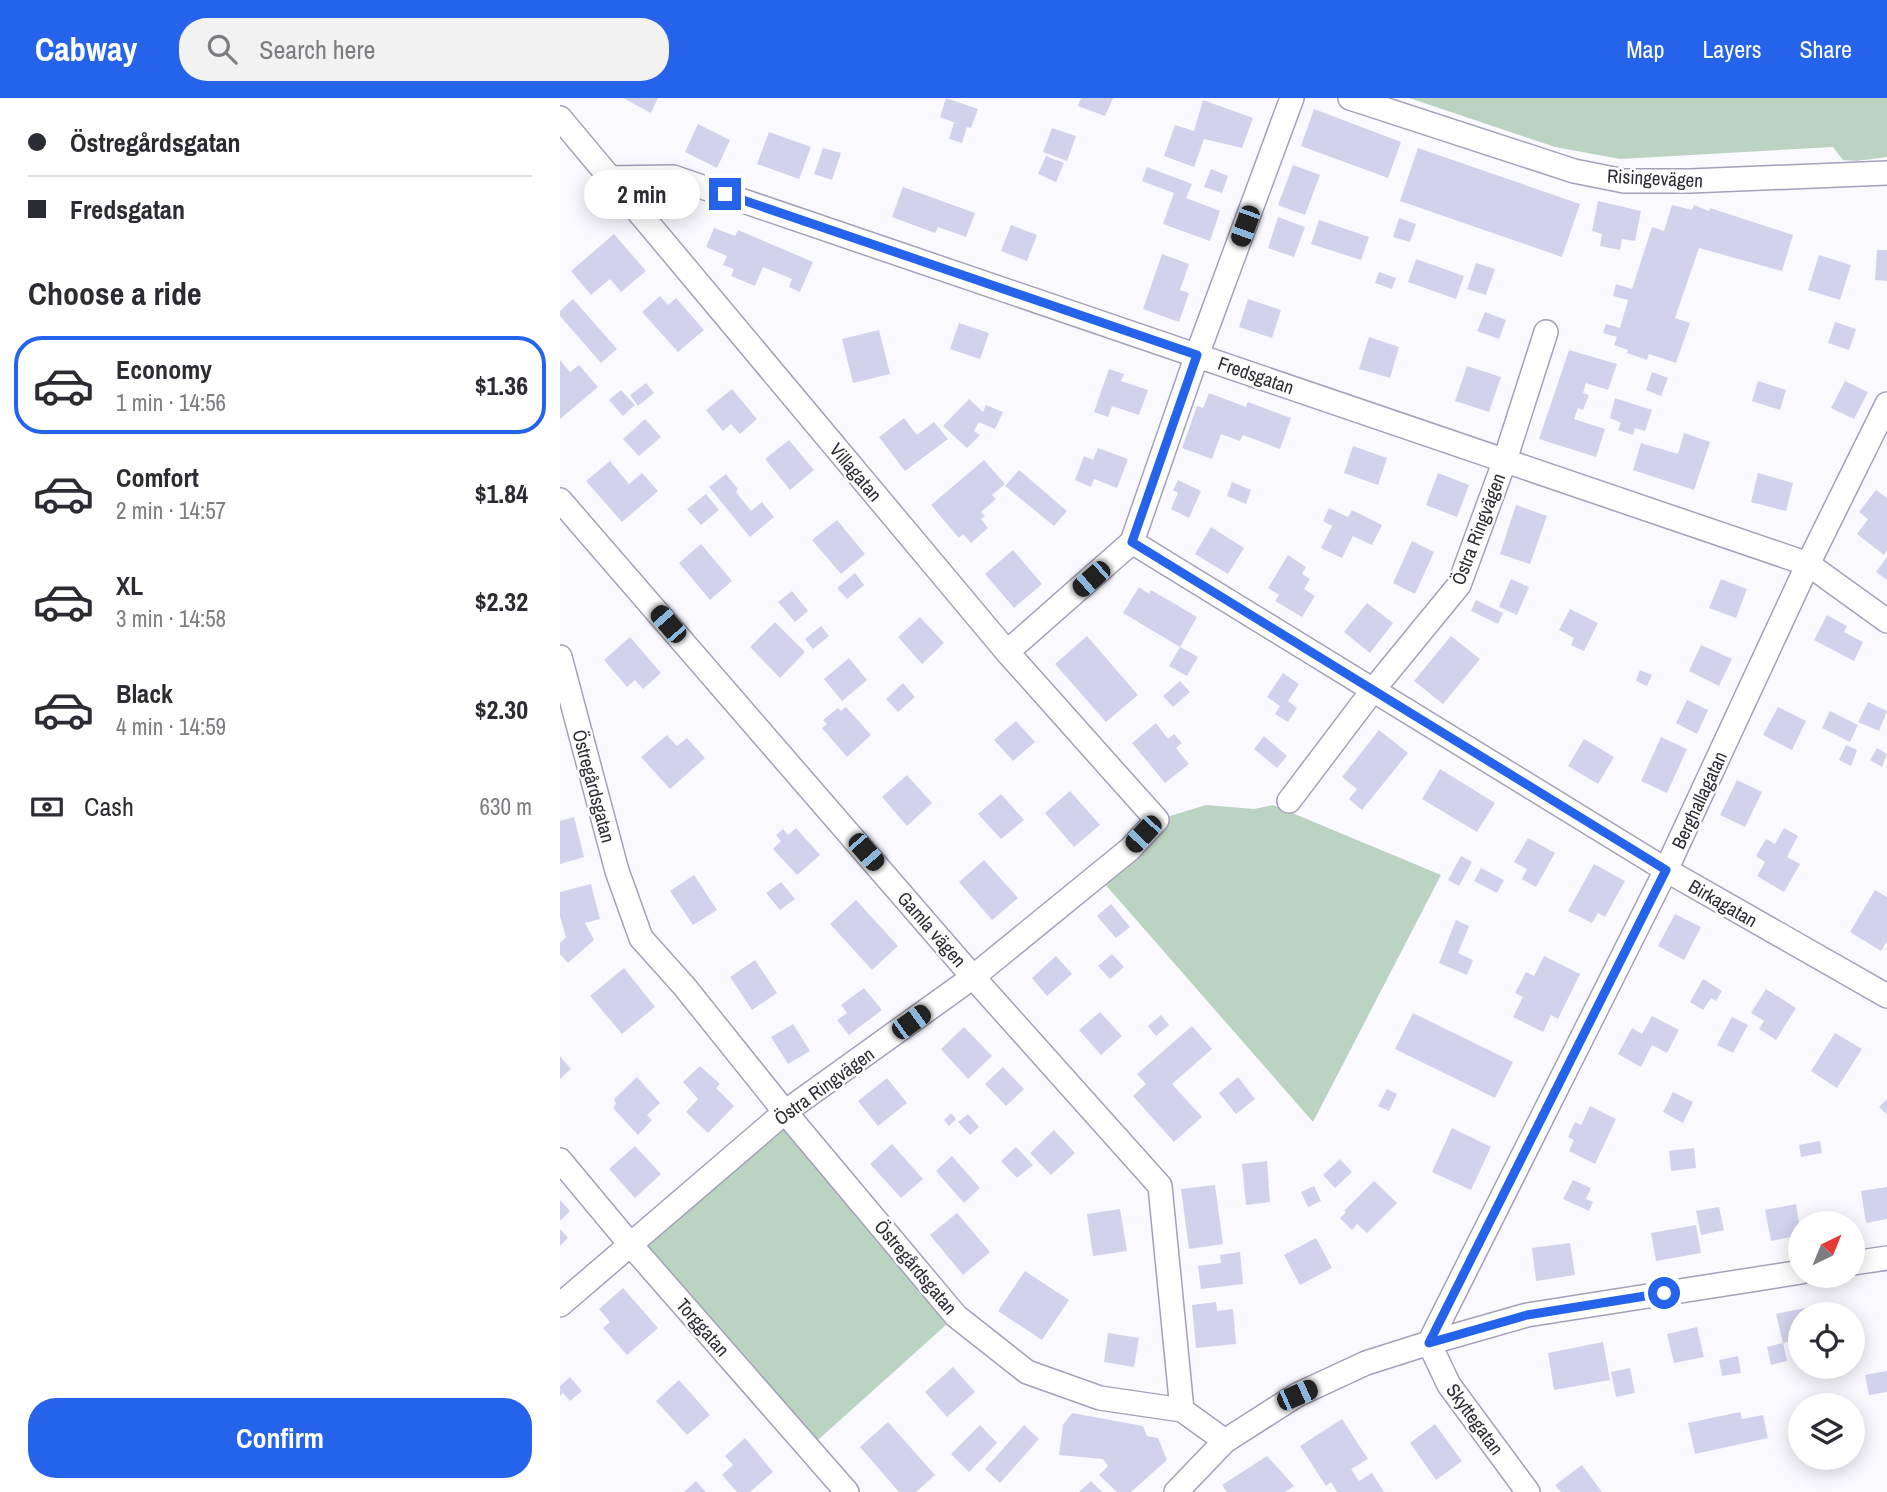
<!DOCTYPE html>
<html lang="en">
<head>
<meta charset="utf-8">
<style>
	body { margin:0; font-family:"Archivo Narrow",sans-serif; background:#f2f2f3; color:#2b2b33; height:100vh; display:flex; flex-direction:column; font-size:26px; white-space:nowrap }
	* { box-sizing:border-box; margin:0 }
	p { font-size:23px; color:#7c7c81 }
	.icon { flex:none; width:38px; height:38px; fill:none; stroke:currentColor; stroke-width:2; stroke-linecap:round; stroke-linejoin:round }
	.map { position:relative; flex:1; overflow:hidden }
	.side { display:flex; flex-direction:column; background:#fff; width:560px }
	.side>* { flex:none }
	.hud { display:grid; align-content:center; height:154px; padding:0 28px; background:#fff }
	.needle { width:46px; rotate:43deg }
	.buttons { position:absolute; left:1228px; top:1113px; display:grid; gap:14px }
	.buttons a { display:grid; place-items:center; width:77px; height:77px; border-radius:50%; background:#fff; box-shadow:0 4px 18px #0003; font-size:35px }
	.end { position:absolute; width:32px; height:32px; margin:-16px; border:9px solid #2563eb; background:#fff; box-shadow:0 0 0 4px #fff }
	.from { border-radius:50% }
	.bubble { position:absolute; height:49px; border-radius:24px; background:#fff; box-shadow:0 4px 18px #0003; font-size:23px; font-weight:800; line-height:49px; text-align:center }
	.car { position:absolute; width:21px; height:42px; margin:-21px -10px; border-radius:9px; box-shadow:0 0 5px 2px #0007; background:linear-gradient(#222 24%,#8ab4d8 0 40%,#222 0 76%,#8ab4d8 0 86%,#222 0) }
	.hud b { display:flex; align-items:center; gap:24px; height:66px; font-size:26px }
	.hud b+b { border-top:2px solid #e1e1e2 }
	.hud i { width:18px; height:18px; background:#2b2b33 }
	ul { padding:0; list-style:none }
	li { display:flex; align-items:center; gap:21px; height:98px; margin:0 14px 10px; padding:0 14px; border:4px solid transparent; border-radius:28px }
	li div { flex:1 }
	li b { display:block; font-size:26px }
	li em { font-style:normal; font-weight:800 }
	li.on { border-color:#2563eb }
	li>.icon { width:63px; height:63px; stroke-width:1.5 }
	h2 { padding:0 28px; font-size:32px; line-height:84px }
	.pay { display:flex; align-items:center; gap:18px; height:77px; padding:0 28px; font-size:26px }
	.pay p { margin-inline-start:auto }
	.cta { display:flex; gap:14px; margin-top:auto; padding:14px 28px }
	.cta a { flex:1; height:80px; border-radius:28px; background:#2563eb; color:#fff; font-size:28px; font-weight:800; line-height:80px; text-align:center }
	header { display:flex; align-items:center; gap:42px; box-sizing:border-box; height:98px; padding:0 35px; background:#2563eb; color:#fff }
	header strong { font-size:33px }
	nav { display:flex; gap:38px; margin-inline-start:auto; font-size:24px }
	.search { width:490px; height:63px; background:#f2f2f3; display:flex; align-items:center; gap:18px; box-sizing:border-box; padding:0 24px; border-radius:28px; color:#7c7c81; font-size:26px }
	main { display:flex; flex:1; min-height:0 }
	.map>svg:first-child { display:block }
	.green { fill:#bbd3c1 }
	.building { fill:#d3d2ed }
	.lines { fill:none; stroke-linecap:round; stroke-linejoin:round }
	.minor-casing { stroke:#a4a0ba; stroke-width:26 }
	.minor { stroke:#fff; stroke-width:23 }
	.route { stroke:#2563eb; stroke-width:9 }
	.labels { text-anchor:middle; stroke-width:5; stroke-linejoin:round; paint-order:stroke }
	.street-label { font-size:19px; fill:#2e2c37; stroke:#fff }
</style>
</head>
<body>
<header>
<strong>Cabway</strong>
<div class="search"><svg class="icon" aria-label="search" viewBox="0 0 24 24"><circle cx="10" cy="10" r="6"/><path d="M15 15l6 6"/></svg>Search here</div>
<nav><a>Map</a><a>Layers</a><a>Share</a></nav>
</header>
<main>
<section class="side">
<div class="hud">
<b><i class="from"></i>Östregårdsgatan</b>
<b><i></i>Fredsgatan</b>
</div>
<h2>Choose a ride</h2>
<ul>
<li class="on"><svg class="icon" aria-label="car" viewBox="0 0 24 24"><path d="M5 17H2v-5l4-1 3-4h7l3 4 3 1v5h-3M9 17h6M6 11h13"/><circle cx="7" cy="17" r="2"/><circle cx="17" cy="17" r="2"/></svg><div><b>Economy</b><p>1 min · 14:56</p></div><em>$1.36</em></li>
<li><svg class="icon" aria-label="car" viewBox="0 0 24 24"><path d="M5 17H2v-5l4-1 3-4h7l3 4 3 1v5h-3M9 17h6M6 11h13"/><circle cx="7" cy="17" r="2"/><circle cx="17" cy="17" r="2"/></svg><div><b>Comfort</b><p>2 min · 14:57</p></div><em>$1.84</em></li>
<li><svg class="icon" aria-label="car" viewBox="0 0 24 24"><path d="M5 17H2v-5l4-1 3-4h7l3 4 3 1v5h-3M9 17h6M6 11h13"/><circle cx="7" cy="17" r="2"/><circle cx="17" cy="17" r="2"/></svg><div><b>XL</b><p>3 min · 14:58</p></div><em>$2.32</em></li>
<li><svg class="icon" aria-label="car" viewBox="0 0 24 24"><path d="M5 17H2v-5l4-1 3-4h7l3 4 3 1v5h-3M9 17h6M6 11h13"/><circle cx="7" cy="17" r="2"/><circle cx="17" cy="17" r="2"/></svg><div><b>Black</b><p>4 min · 14:59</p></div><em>$2.30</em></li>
</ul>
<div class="pay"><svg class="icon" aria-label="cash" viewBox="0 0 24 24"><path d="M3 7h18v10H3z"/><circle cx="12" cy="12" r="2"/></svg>Cash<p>630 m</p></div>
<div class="cta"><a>Confirm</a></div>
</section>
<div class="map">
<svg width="1327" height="1394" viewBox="0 0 1327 1394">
	<rect width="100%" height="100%" fill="#faf9ff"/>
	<path class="green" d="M849 0H1327V59L1296 63 1283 62 1273 49 1060 61 995 49Z
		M646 707 694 711 713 707 881 777 753 1024 537 777 597 722Z
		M225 1014 396 1218 249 1350 70 1146Z"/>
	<path class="building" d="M63 0H98L91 15Z
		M386 0 418 11 411 30 407 29 402 45 389 41 394 25 401 27 380 19Z
		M521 0H553L545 18 518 8Z
		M643 2 693 20 682 50 644 41 634 69 604 58 615 27 634 33Z
		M754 11 841 44 828 80 741 48Z
		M138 26 170 42 157 70 125 54Z
		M492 30 516 38 507 63 483 54Z
		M209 34 251 49 239 81 197 66Z
		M263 50 281 55 272 82 254 76Z
		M858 50 1020 106 1002 159 840 103Z
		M486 58 504 65 496 84 478 76Z
		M733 67 760 77 745 117 718 107Z
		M587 69 632 86 626 100 660 113 650 143 603 126 614 95 582 83Z
		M651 71 668 78 662 95 644 89Z
		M343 89 415 115 406 139 378 129 375 135 332 119Z
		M1038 103 1081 113 1075 143 1062 141 1060 152 1040 148 1042 136 1032 133Z
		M1112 107 1132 112 1134 107 1149 113 1150 110 1233 137 1222 173 1139 150 1115 220 1130 225 1116 265 1089 256 1087 262 1067 255 1068 252 1054 247 1057 239 1043 235 1046 226 1060 230 1068 202 1053 198 1056 186 1072 191 1092 129 1104 133Z
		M718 119 745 129 734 159 708 150Z
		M839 120 856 126 850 144 833 139Z
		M759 122 809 139 801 162 751 146Z
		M451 127 477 137 467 163 441 153Z
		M154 130 175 138 178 132 253 164 240 194 229 189 232 181 203 169 195 188 171 178 174 171 163 167 167 158 146 149Z
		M54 136 86 173 61 194 50 181 31 197 11 173Z
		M1317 152H1327V183L1315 182Z
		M602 156 629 166 620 192 629 195 619 224 583 211Z
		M1259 157 1291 167 1280 202 1248 192Z
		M856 161 904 178 896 201 848 184Z
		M916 165 935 171 926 197 907 191Z
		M819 174 836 180 832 191 815 185Z
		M100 198 108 207 116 200 144 232 118 254 82 214Z
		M13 201 57 251 41 265 0 218V213Z
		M688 201 721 212 712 240 679 229Z
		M925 214 946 222 939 241 917 233Z
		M1275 224 1296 231 1289 252 1268 245Z
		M399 225 429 235 420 261 390 251Z
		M319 232 330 276 293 285 282 241Z
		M809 239 839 249 830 280 799 271Z
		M1009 252 1057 266 1048 292 1026 285 1023 295 1029 297 1023 312 1018 310 1014 321 1045 331 1036 359 979 341Z
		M0 262 10 274 19 267 38 289 0 321Z
		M907 268 941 279 929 314 895 303Z
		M549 271 564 276 561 283 588 292 579 317 552 308 548 319 534 314Z
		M1092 274 1108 280 1101 298 1086 292Z
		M1198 283 1226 292 1220 312 1192 303Z
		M1285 283 1308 294 1294 321 1271 310Z
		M86 285 94 295 78 308 70 297Z
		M172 291 197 321 180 336 171 326 163 333 146 312Z
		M61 292 75 307 63 318 49 302Z
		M649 295 686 309 688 304 731 320 720 351 683 337 680 343 661 336 652 361 622 350 637 308 643 310Z
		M1055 300 1092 312 1085 333 1075 330 1073 337 1058 332 1061 325 1050 320Z
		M409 301 423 314 426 307 443 314 435 331 419 324 414 333 420 337 407 350 383 328Z
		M344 320 357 337 374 324 388 341 345 373 319 339Z
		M85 321 101 339 79 358 63 341Z
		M1124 335 1150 344 1134 392 1073 372 1081 345 1118 356Z
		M229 342 254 372 230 392 205 361Z
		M793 348 827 360 818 387 784 375Z
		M538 350 568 361 557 390 534 381 531 389 515 382 524 358 533 362Z
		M424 362 445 386 432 397 436 401 421 414 425 418 421 421 428 430 411 445 403 436 399 440 371 407Z
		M50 363 69 386 82 375 98 393 62 424 26 383Z
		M459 372 507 413 494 428 445 388Z
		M878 375 909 387 897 419 866 407Z
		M1198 375 1233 385 1226 413 1191 404Z
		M166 376 178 391 176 394 191 413 202 404 214 419 190 439 149 389Z
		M618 382 641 393 629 420 611 411 618 395 613 392Z
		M672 384 691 392 686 406 667 398Z
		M1316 392 1327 400V452L1324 457 1297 436 1308 421 1299 414Z
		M146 396 159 412 141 427 127 411Z
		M956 407 987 418 970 466 940 456Z
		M769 410 788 419 792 412 822 427 812 447 793 438 782 460 761 450 772 428 763 423Z
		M277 422 305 456 281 476 252 442Z
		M651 429 684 450 668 476 635 456Z
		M852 443 874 454 855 496 833 485Z
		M141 446 172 483 150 502 119 465Z
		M453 452 482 486 454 510 425 476Z
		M728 457 746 469 742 476 750 481 744 491 755 498 742 519 715 503 719 497 708 490Z
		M1327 459V482L1316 474Z
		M295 475 304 487 287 501 277 490Z
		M951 481 969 489 957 517 939 509Z
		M1161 481 1187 491 1176 520 1149 510Z
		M579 489 589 496 591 492 637 519 620 549 638 559 627 578 609 568 620 549 563 515Z
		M232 493 248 513 235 524 218 504Z
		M916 502 943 515 938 526 911 513Z
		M807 505 833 525 810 555 784 534Z
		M1010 511 1038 525 1024 553 1011 547 1014 540 999 532Z
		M1267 517 1287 528 1284 534 1303 544 1294 563 1254 542Z
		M360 519 384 545 362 566 338 539Z
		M215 524 245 554 220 580 190 549Z
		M261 528 269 538 253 551 245 541Z
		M527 538 578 597 546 624 495 566Z
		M891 538 920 561 883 606 854 583Z
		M70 539 101 575 83 591 75 582 67 589 44 562Z
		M1141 547 1172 561 1159 588 1129 573Z
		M289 560 307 582 282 603 264 581Z
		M1080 572 1092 577 1087 588 1076 583Z
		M723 575 739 586 728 603 737 610 728 624 715 616 720 608 707 599Z
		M620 583 630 594 613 609 603 598Z
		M343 585 355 599 338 614 326 601Z
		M1127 602 1148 612 1137 636 1116 625Z
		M1308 604 1327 613 1319 633 1298 624Z
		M286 609 311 637 287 659 262 630 267 626 263 622 278 610 281 613Z
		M1218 609 1246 623 1232 652 1203 637Z
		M1270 613 1298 627 1290 644 1262 630Z
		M456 623 475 644 453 663 434 642Z
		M596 625 608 641 614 636 622 645 616 650 629 666 605 685 572 645Z
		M819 632 848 655 802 712 789 701 797 691 782 679Z
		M107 637 117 648 127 640 145 660 110 691 81 659Z
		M704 638 727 658 717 670 694 651Z
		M1101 639 1127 651 1107 695 1081 683Z
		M1024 641 1054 659 1038 686 1008 668Z
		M1286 647 1297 652 1291 668 1279 662Z
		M1317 650 1327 656 1322 669 1310 662Z
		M880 671 935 705 917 734 862 701Z
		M347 677 372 705 347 728 322 699Z
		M1177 682 1202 694 1185 729 1160 717Z
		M510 693 540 727 514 749 485 715Z
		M441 696 464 722 441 741 418 716Z
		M14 719 24 759 0 766V723Z
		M236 730 260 757 237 777 213 751 221 743 216 737 223 731 228 737Z
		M1224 730 1238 738 1227 759 1240 766 1224 794 1197 778 1205 764 1196 758 1206 741 1215 746Z
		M968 740 995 755 976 789 962 781 967 771 954 764Z
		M901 758 912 764 899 788 888 782Z
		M424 762 458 800 432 822 399 784Z
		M1034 766 1065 783 1045 819 1038 815 1032 825 1008 813Z
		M921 770 944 782 937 795 914 783Z
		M134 777 157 812 133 827 110 793Z
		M221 784 235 801 220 812 206 795Z
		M31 786 40 821 25 825 34 842 8 865 0 856V845L6 839 0 818V794Z
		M1315 792 1327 799V843L1321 853 1290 834Z
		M296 802 338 848 312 872 270 826Z
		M551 806 570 829 556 840 537 818Z
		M1115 816 1141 829 1124 862 1098 848Z
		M896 822 909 828 898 855 913 862 907 877 879 865Z
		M552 856 564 869 550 881 538 868Z
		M496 858 512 876 487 898 472 880Z
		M984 858 1020 876 998 921 991 917 983 934 953 919 963 899 955 895 966 874 974 878Z
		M195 862 217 895 192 912 170 879Z
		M64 870 95 909 62 936 30 898Z
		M1143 881 1162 893 1156 903 1151 900 1143 912 1130 904Z
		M304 890 322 912 289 937 277 922 287 915 281 907Z
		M1206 891 1236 910 1216 942 1199 931 1204 923 1191 915Z
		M540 914 562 938 541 957 519 932Z
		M853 915 953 964 935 1000 835 951Z
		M601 917 609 927 596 938 588 928Z
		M1092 918 1119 932 1107 955 1092 947 1081 969 1058 956 1072 930 1082 936Z
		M1172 919 1188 927 1173 955 1157 947Z
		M233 926 250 953 228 966 211 939Z
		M632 928 652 951 612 986 642 1019 614 1044 573 998 586 986 577 976Z
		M404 929 432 958 408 981 381 951Z
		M1275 935 1302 951 1277 990 1251 973Z
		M0 958 11 971 0 981Z
		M140 968 160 986 156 990 174 1008 148 1035 126 1014 138 1001 123 984Z
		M443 969 464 991 446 1008 425 986Z
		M77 979 100 1005 87 1017 92 1022 78 1037 53 1010 56 1006 54 1001Z
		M678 979 695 1001 676 1016 659 995Z
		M327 980 347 1005 318 1028 298 1003Z
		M827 991 837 996 829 1013 818 1008Z
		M1113 994 1133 1004 1123 1025 1103 1014Z
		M1327 1001V1017L1319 1009Z
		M1030 1008 1056 1021 1035 1066 1009 1053 1014 1042 1008 1039 1015 1024 1021 1027Z
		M391 1015 396 1021 389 1028 384 1022Z
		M408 1016 419 1029 410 1037 398 1024Z
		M892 1030 931 1049 911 1092 872 1074Z
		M494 1032 515 1055 491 1077 470 1055Z
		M1260 1043 1262 1055 1241 1059 1239 1047Z
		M332 1046 363 1081 341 1100 310 1066Z
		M75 1048 101 1076 75 1100 49 1071Z
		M456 1049 473 1067 457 1080 441 1063Z
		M1134 1050 1136 1070 1111 1073 1109 1053Z
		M392 1058 420 1090 404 1105 376 1073Z
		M780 1061 792 1074 775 1090 763 1077Z
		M707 1063 710 1104 686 1107 682 1066Z
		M1013 1082 1031 1090 1026 1101 1033 1104 1029 1113 1003 1101Z
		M814 1083 837 1105 807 1135 797 1126 792 1132 780 1120 786 1114 784 1113Z
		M655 1087 663 1146 629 1151 621 1091Z
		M754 1088 761 1103 748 1109 741 1094Z
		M1327 1089V1121L1306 1125 1301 1093Z
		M0 1102 10 1113 0 1123Z
		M1236 1106 1241 1137 1211 1143 1205 1112Z
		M1159 1109 1164 1132 1141 1137 1136 1113Z
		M560 1111 567 1153 533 1158 527 1116Z
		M397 1115 430 1154 403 1177 370 1137Z
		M1136 1127 1141 1155 1096 1163 1091 1135Z
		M0 1131 8 1140 0 1148Z
		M756 1140 772 1170 740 1187 724 1157Z
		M1010 1145 1015 1177 976 1183 972 1150Z
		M680 1154 683 1186 641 1191 638 1168 661 1165 660 1157Z
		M465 1173 509 1202 482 1242 438 1213Z
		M63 1190 98 1230 67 1257 43 1230 50 1224 39 1211Z
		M656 1204 657 1213 673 1211 676 1246 636 1250 632 1207Z
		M1250 1209 1252 1216H1241V1240L1223 1245 1216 1216Z
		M1137 1229 1144 1259 1114 1265 1107 1236Z
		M548 1235 579 1240 574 1269 544 1264Z
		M1043 1244 1050 1282 994 1292 988 1255Z
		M1223 1245 1227 1263 1211 1267 1207 1249Z
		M1178 1258 1181 1275 1162 1278 1159 1262Z
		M393 1269 415 1294 387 1319 365 1294Z
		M1070 1270 1075 1295 1056 1299 1051 1274Z
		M1327 1273V1294L1309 1297 1305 1277Z
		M10 1279 22 1293 10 1303 3 1295 0 1298V1288Z
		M119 1282 150 1317 127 1337 96 1303Z
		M1180 1314 1182 1321 1203 1317 1208 1340 1135 1356 1128 1325Z
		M512 1315 583 1328 587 1338 598 1340 607 1362 571 1394H557L539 1377 548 1368 543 1361 499 1357 503 1327Z
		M782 1321 808 1361 791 1371 799 1383 812 1375 824 1394H777L771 1384 766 1388 740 1348Z
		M328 1324 375 1377 356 1394H339L300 1349Z
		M875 1326 902 1363 876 1382 850 1345Z
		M420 1327 437 1345 409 1374 391 1356Z
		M464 1327 479 1341 440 1385 425 1371Z
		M185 1340 213 1374 190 1394H177L162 1377 173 1367 165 1358Z
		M707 1358 734 1388 725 1394H667L662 1387Z
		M1022 1367 1042 1394H1001L995 1387Z
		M136 1383 146 1394H124Z
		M531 1383 542 1394H519Z"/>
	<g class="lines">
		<g class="minor-casing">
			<path id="minor" d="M790 0 1014 73 1064 83H1130L1327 75
				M0 20 447 554 597 722 570 751 413 879 225 1014 0 1207
				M48 80 113 79 1248 466 1327 523
				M0 402 413 879 600 1088 622 1312
				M572 444 1106 772 1327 898
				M447 554 572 444 637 257 732 0
				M0 559 57 773 81 840 124 888 225 1014 396 1218 467 1274 540 1300 622 1312 665 1343 737 1297 806 1265 869 1245 967 1217 1241 1174
				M729 703 813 592 899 487 945 362 986 234
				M0 1062 70 1146 287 1394
				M1293 1165 1327 1160
				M869 1245 1106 772 1248 466 1327 306
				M869 1245 889 1287 968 1394
				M616 1394 665 1343"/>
		</g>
		<use href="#minor" class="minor"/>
	</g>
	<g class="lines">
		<path class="route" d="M165 96 637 257 572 444 1106 772 869 1245 967 1217 1104 1195"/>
	</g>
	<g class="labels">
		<g class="street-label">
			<text transform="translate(1095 80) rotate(3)" y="7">Risingevägen</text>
			<text transform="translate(696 277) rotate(19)" y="7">Fredsgatan</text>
			<text transform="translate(296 374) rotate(50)" y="7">Villagatan</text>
			<text transform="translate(918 431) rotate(-69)" y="7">Östra Ringvägen</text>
			<text transform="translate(34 688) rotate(75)" y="7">Östregårdsgatan</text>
			<text transform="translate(1139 702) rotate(-65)" y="7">Berghallagatan</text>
			<text transform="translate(1163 805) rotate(30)" y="7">Birkagatan</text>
			<text transform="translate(372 831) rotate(49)" y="7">Gamla vägen</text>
			<text transform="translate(264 988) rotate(-36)" y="7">Östra Ringvägen</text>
			<text transform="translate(356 1169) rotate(50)" y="7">Östregårdsgatan</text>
			<text transform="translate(143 1229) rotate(49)" y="7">Torggatan</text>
			<text transform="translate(915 1321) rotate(54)" y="7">Skyttegatan</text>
		</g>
	</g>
</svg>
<div class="buttons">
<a><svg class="needle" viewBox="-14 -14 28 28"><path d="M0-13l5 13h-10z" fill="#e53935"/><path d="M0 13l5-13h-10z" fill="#7c7c81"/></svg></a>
<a><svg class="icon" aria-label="locate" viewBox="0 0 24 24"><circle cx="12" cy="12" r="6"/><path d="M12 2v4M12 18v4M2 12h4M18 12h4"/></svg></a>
<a><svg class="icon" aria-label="layers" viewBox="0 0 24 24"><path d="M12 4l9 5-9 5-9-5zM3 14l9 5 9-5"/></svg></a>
</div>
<i class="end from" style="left:1104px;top:1195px"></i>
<i class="end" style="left:165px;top:96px"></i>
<div class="bubble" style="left:24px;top:72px;width:116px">2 min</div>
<i class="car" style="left:685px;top:128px;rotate:200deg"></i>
<i class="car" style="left:531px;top:481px;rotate:229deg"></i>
<i class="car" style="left:108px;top:526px;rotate:319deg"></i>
<i class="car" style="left:583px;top:736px;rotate:223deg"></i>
<i class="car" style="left:306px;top:754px;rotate:139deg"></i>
<i class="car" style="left:351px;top:924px;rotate:54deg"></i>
<i class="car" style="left:737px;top:1297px;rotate:66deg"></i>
</div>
</main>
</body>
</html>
